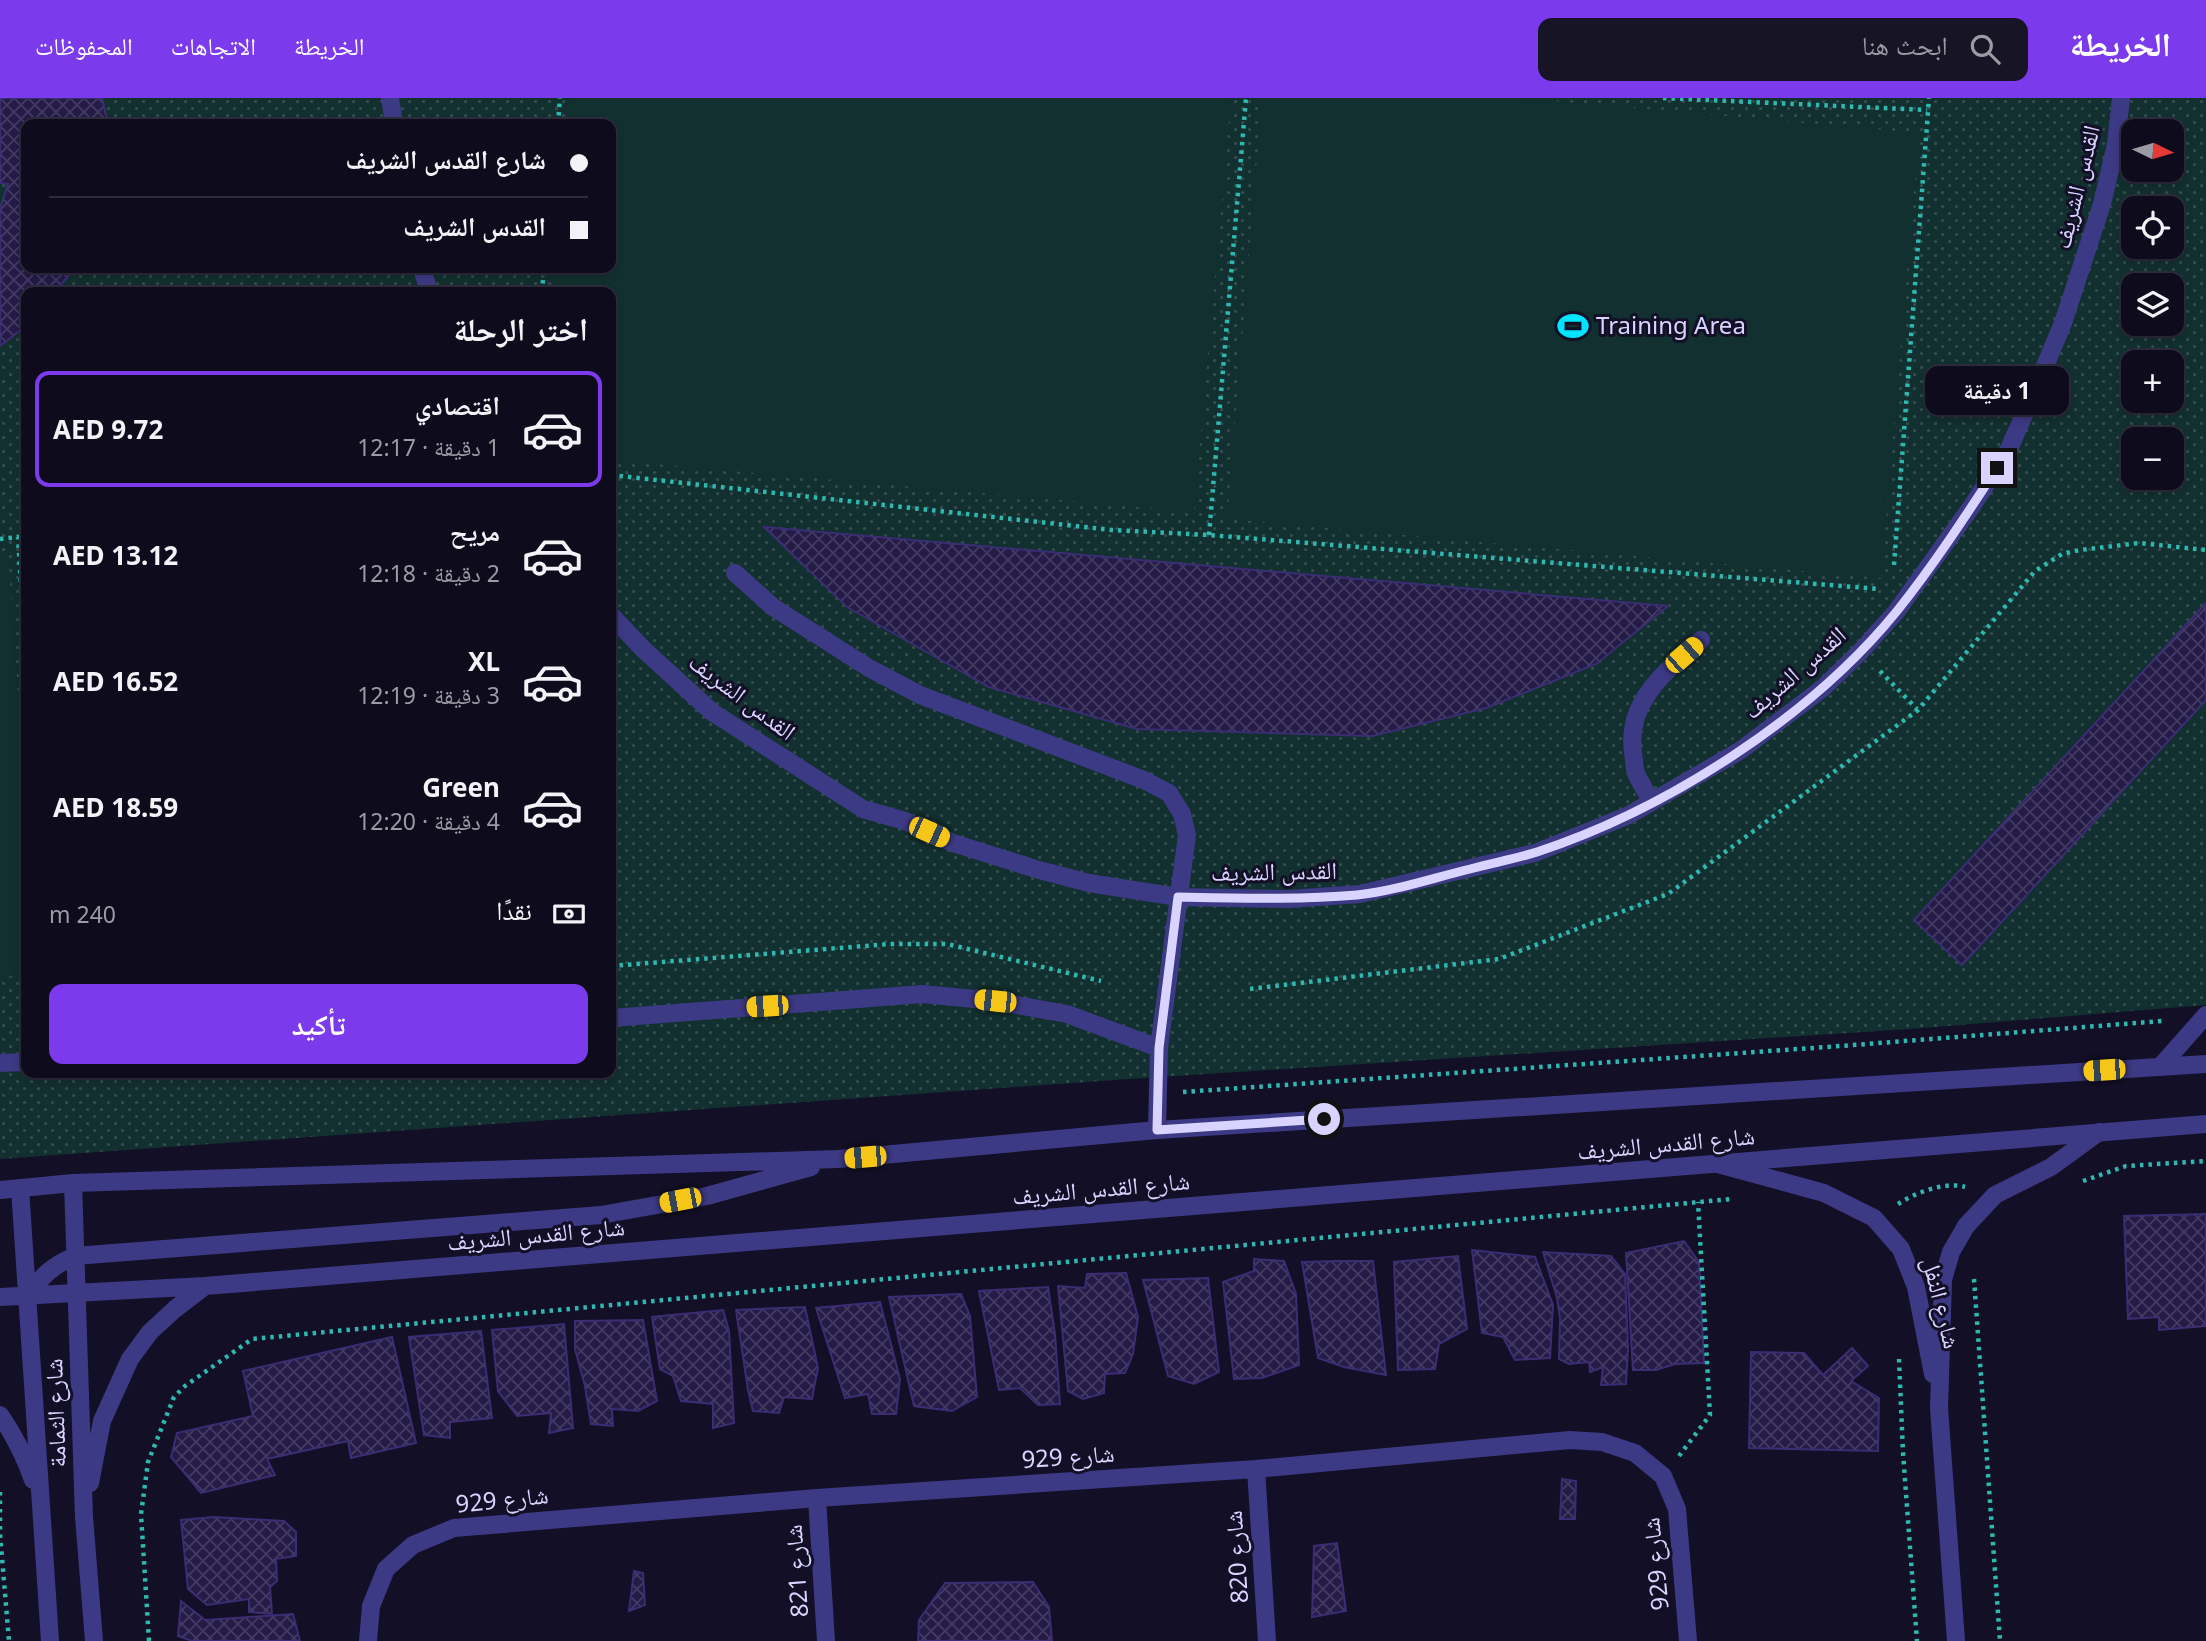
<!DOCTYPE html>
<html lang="ar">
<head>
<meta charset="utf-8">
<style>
	body { margin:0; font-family:"Noto Sans","Noto Naskh Arabic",sans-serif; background:#171425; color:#f1f3f6; direction:rtl; height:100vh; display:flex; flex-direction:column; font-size:26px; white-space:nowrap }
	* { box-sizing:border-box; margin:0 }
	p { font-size:23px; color:#9b9ba3 }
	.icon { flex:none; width:38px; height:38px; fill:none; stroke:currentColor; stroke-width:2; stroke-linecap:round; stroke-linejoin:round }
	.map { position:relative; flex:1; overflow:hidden; direction:ltr }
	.sheet { position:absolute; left:21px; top:189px; width:595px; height:791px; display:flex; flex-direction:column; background:#0e0b1c; border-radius:14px; box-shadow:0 4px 10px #0003,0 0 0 2px #2e2b3b; direction:rtl }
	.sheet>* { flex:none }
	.top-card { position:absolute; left:21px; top:21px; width:595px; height:154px; border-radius:14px; box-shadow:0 4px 10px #0003,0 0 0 2px #2e2b3b; direction:rtl; display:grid; align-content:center; height:154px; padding:0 28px; background:#0e0b1c }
	.needle { width:46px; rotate:95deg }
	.fabs { position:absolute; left:2121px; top:21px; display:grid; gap:14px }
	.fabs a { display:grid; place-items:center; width:63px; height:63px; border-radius:14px; background:#0e0b1c; box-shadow:0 4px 10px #0003,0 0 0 2px #2e2b3b; font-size:35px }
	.end { position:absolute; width:32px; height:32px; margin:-16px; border:9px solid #d9d4ff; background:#111; box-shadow:0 0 0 4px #111 }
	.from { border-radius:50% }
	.bubble { position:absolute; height:49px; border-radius:14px; background:#0e0b1c; box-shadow:0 4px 10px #0003,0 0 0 2px #2e2b3b; font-size:23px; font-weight:700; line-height:49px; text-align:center; direction:rtl }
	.car { position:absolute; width:21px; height:42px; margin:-21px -10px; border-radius:9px; box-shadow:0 0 5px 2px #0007; background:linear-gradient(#f5c518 24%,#345 0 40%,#f5c518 0 76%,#345 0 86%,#f5c518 0) }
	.top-card b { display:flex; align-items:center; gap:24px; height:66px; font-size:26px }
	.top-card b+b { border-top:2px solid #2e2b3b }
	.top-card i { width:18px; height:18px; background:#f1f3f6 }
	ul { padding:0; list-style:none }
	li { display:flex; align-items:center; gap:21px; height:116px; margin:0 14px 10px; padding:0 14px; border:4px solid transparent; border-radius:14px }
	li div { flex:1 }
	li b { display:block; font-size:26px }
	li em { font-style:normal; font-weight:700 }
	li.on { border-color:#7c3aed }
	li>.icon { width:63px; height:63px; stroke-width:1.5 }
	h2 { padding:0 28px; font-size:32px; line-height:84px }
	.pay { display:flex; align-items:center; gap:18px; height:77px; padding:0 28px; font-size:26px }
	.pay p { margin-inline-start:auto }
	.action { display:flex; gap:14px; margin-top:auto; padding:14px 28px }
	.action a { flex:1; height:80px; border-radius:14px; background:#7c3aed; color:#fff; font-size:28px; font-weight:700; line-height:80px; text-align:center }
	header { display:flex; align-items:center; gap:42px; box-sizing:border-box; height:98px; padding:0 35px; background:#7c3aed; color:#fff }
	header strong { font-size:33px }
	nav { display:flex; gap:38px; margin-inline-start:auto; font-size:24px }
	.search { width:490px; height:63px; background:#171425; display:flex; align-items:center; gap:18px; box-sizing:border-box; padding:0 24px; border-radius:14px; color:#9b9ba3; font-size:26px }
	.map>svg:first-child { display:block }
	.park { fill:url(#park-dots); fill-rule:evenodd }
	.garden { fill:#12302f }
	.building { fill:url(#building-cross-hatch); stroke:#3b2d73; stroke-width:2 }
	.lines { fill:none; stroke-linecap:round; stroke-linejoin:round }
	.path { stroke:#2fb8b0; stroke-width:4.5; stroke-dasharray:3.5 5; stroke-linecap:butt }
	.service { stroke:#3d3a85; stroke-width:18 }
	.minor { stroke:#3d3a85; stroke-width:18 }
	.tertiary { stroke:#3d3a85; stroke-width:18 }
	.route { stroke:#d9d4ff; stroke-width:9 }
	.labels { text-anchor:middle; stroke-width:6; stroke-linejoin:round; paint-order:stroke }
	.street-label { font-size:24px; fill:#d9d4ff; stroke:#130f26 }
	.poi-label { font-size:24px; fill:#d9d4ff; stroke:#130f26; text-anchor:start }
</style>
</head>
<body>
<header>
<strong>الخريطة</strong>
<div class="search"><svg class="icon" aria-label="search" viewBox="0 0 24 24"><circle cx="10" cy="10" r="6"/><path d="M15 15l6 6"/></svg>ابحث هنا</div>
<nav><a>الخريطة</a><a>الاتجاهات</a><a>المحفوظات</a></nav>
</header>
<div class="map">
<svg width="2206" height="1543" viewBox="0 0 2206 1543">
	<defs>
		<pattern id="park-dots" width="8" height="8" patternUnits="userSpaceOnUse" patternTransform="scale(1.75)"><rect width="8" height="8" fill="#12302f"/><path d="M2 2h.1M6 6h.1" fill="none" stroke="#344d4e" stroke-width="1.8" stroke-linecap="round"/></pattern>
		<pattern id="building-cross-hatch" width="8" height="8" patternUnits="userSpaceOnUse" patternTransform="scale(1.75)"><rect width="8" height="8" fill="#241b47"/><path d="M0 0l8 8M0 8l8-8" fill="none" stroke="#433b63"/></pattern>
	</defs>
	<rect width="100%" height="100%" fill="#130f26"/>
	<path class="park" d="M0 0H2206V907L1910 931 1129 981 0 1061ZM26 26H611V170H26ZM2133 33H2172V72H2133ZM2133 110H2172V149H2133ZM2133 187H2172V226H2133ZM26 194H611V975H26ZM2133 264H2172V303H2133ZM2133 341H2172V380H2133Z"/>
	<path class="garden" d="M570 0H1231L1194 414 611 362V194H552L555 170H611V26H567Z
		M1262 0H1520L1919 35 1881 480 1227 421Z
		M0 455H8L26 710V877L0 879Z"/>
	<path class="building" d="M0 0H102L108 26H26V170H75L55 194H26V228L0 248V111L8 86 0 85Z
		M764 429 1668 508 1596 566 1486 610 1372 638 1137 631 989 589 847 509Z
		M2206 505V602L1962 867 1914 822Z
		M2206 1116V1228L2159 1232V1219L2128 1221 2124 1118Z
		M1684 1143 1699 1164 1704 1265 1675 1266 1656 1272H1633L1626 1155Z
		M1472 1152 1535 1159 1553 1207 1550 1260 1515 1262 1503 1239 1482 1235Z
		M1543 1154 1611 1158 1625 1176 1628 1250 1626 1286 1601 1287 1603 1269 1590 1274 1589 1264 1569 1266 1559 1261 1560 1220 1557 1200Z
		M1458 1158 1467 1231 1439 1246 1435 1271 1398 1272 1394 1164Z
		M1254 1161 1284 1163 1296 1196 1299 1267 1262 1280 1234 1281 1223 1184 1254 1173Z
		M1337 1163H1373L1386 1277 1344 1269 1318 1260 1302 1164Z
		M1126 1175 1138 1219 1133 1256 1125 1275 1105 1276 1104 1295 1083 1301 1068 1293 1058 1188 1085 1190 1087 1176Z
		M1208 1180 1219 1274 1194 1286 1168 1278 1143 1182Z
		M1048 1189 1055 1236 1060 1306 1038 1307 1020 1290 999 1292 979 1193Z
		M961 1196 970 1218 977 1299 952 1313 914 1308 889 1199Z
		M880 1204 900 1281 896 1316H872L868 1296 845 1300 816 1210Z
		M805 1209 818 1270 812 1301 784 1299 779 1315 753 1313 748 1292 736 1212Z
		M723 1212 729 1233 734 1325 713 1330V1306L681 1303 673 1278 660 1271 652 1219Z
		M643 1222 657 1303 638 1313 612 1311 613 1328 591 1326 585 1288 575 1251V1223Z
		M564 1226 573 1330 549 1335 551 1315 517 1318 498 1293 492 1232Z
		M481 1233 492 1320 450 1324V1340L424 1337 409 1239Z
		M392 1239 416 1345 351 1360 348 1343 267 1361 275 1377 201 1395 171 1359 177 1335 253 1318 243 1273Z
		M1852 1250 1868 1268 1851 1283 1879 1300 1878 1353 1749 1350 1751 1254 1804 1255 1823 1277Z
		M1562 1381 1576 1383 1575 1421H1560Z
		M214 1419 284 1423 296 1434V1458L276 1461 277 1483 270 1489 272 1516 249 1514V1501L207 1507 188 1491 181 1422Z
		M1337 1445 1346 1513 1312 1519 1314 1448Z
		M634 1473 643 1475 645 1507 629 1513Z
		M1033 1484 1049 1509 1052 1543H918L919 1522 945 1485Z
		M181 1503 205 1522 293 1516 300 1543H192L178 1538Z"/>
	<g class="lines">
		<path class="path" d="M1663 0 1927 12
			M558 26 560 0
			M542 194 544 170
			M611 377 1112 432 1209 437 1879 491
			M1209 437 1246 0
			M0 441 18 439 26 570
			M1894 467 1929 0
			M1880 573 1917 611
			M611 868 890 846H947L1101 883
			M1250 891 1499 861 1668 796 1918 612 2035 473 2062 456 2080 452 2139 445 2206 452
			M1183 994 1841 948 2162 923
			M2083 1083 2126 1068 2206 1063
			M1898 1106C1915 1095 1945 1083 1965 1089
			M1974 1181 2000 1543
			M1899 1261 1903 1355 1917 1543
			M1679 1358 1710 1317 1698 1104
			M0 1394V1436L9 1543
			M149 1543 141 1416 148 1364 174 1299 185 1288 252 1241 1731 1101"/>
		<path class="service" d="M390 0 394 26
			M422 170 429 194
			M735 475 773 509 869 570 920 597 1144 682 1169 695 1182 716 1187 737 1159 950 1157 1032
			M611 517 643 551 712 614 863 711 905 723 953 745 1039 772 1089 785 1178 799 1289 801 1360 796 1535 755 1629 717 1741 652 1823 590 1861 553 1896 514 1972 408 2009 351 2035 292 2063 225 2102 106 2116 46 2121 0
			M1652 704C1647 695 1640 685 1636 675 1634 669 1634 661 1633 654 1626 603 1667 572 1701 542
			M611 920 923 896 995 903 1067 916 1159 950
			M0 965 26 964
			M2160 969 2206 917"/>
		<path class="minor" d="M1718 1066 1824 1095 1874 1120 1901 1151 1916 1189 1933 1276
			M1256 1371 1267 1543
			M817 1400 826 1543
			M368 1543 371 1508 386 1471 413 1447 454 1430 817 1400 1256 1371 1570 1342 1602 1344 1635 1355 1663 1378 1677 1411 1688 1543
			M1956 1543 1939 1310 1943 1182 1951 1154 1966 1128 1995 1097 2051 1069 2099 1034"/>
		<path class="tertiary" d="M73 1085 84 1419 94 1543
			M20 1090 50 1543
			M0 1092 73 1085 838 1061 1157 1032 2206 966
			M27 1197C43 1178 51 1168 75 1158L601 1117 707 1098 811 1069
			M0 1199 205 1188 2206 1026
			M0 1317C14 1337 25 1359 33 1382
			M90 1385 102 1323 130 1261 150 1234 175 1211 205 1188"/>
	</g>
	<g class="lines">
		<path class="route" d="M1324 1021 1157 1032 1159 950 1178 799C1238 800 1297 802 1357 797 1395 793 1433 780 1470 771 1492 765 1515 761 1537 754 1667 711 1810 620 1897 513 1933 468 1965 419 1997 370"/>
	</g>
	<defs>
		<g id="stadium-bare" transform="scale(2.415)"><path d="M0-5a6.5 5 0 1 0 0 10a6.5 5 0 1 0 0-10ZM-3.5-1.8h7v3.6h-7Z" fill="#00e5ff" stroke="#130f26" stroke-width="2.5" paint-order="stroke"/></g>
	</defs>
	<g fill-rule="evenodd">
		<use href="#stadium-bare" x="1573" y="228"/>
	</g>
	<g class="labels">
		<g class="street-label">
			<text transform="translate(2077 89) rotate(-76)" y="8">القدس الشريف</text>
			<text transform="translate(1795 575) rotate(-41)" y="8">القدس الشريف</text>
			<text transform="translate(742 599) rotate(37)" y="8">القدس الشريف</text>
			<text transform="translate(1274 774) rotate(-1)" y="8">القدس الشريف</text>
			<text transform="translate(1666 1046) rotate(-5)" y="8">شارع القدس الشريف</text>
			<text transform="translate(1101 1091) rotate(-5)" y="8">شارع القدس الشريف</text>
			<text transform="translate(536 1137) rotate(-5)" y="8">شارع القدس الشريف</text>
			<text transform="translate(1941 1205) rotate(76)" y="8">شارع النفل</text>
			<text transform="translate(56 1315) rotate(-92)" y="8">شارع الثمامة</text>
			<text transform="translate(1068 1359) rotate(-4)" y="8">شارع 929</text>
			<text transform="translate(502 1402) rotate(-6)" y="8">شارع 929</text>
			<text transform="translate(1237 1459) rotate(-94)" y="8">شارع 820</text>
			<text transform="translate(1656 1466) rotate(-96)" y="8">شارع 929</text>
			<text transform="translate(797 1473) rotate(-94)" y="8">شارع 821</text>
		</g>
		<g class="poi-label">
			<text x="1596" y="236">Training Area</text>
		</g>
	</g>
</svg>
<div class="fabs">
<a><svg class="needle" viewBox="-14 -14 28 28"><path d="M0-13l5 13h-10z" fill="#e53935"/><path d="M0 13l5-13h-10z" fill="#9b9ba3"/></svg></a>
<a><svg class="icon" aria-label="locate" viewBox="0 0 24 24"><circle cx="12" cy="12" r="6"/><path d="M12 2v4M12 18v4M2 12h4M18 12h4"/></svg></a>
<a><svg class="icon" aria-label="layers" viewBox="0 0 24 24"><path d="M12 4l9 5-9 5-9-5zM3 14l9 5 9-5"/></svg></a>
<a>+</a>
<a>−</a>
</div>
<i class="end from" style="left:1324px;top:1021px"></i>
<i class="end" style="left:1997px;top:370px"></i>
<div class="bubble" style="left:1925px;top:268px;width:144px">1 دقيقة</div>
<i class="car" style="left:1684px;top:557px;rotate:49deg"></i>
<i class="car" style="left:929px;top:734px;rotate:114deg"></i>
<i class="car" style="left:995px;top:903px;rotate:276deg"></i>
<i class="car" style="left:767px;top:908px;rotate:266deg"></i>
<i class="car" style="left:2104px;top:972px;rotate:266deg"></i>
<i class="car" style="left:865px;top:1059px;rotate:265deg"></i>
<i class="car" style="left:680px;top:1102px;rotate:259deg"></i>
<div class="top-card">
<b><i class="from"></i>شارع القدس الشريف</b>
<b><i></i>القدس الشريف</b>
</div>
<section class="sheet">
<h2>اختر الرحلة</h2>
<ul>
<li class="on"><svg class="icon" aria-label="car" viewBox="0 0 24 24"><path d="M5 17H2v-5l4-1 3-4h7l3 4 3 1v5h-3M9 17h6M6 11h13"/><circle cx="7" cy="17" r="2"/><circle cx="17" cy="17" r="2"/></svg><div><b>اقتصادي</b><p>1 دقيقة · 12:17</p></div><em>AED 9.72</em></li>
<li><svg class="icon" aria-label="car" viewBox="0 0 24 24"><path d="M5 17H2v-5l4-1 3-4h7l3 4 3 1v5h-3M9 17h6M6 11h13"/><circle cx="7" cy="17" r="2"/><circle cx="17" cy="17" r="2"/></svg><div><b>مريح</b><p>2 دقيقة · 12:18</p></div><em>AED 13.12</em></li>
<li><svg class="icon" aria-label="car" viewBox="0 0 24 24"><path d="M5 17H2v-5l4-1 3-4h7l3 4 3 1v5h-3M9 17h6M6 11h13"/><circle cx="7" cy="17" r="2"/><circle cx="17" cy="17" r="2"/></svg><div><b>XL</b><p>3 دقيقة · 12:19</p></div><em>AED 16.52</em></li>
<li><svg class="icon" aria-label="car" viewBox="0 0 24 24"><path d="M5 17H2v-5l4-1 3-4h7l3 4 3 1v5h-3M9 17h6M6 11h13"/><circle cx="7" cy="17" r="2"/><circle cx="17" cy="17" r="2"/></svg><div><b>Green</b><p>4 دقيقة · 12:20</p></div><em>AED 18.59</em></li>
</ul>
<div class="pay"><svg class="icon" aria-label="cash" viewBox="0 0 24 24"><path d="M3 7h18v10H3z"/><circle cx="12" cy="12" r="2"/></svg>نقدًا<p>240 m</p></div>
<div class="action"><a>تأكيد</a></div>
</section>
</div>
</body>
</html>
